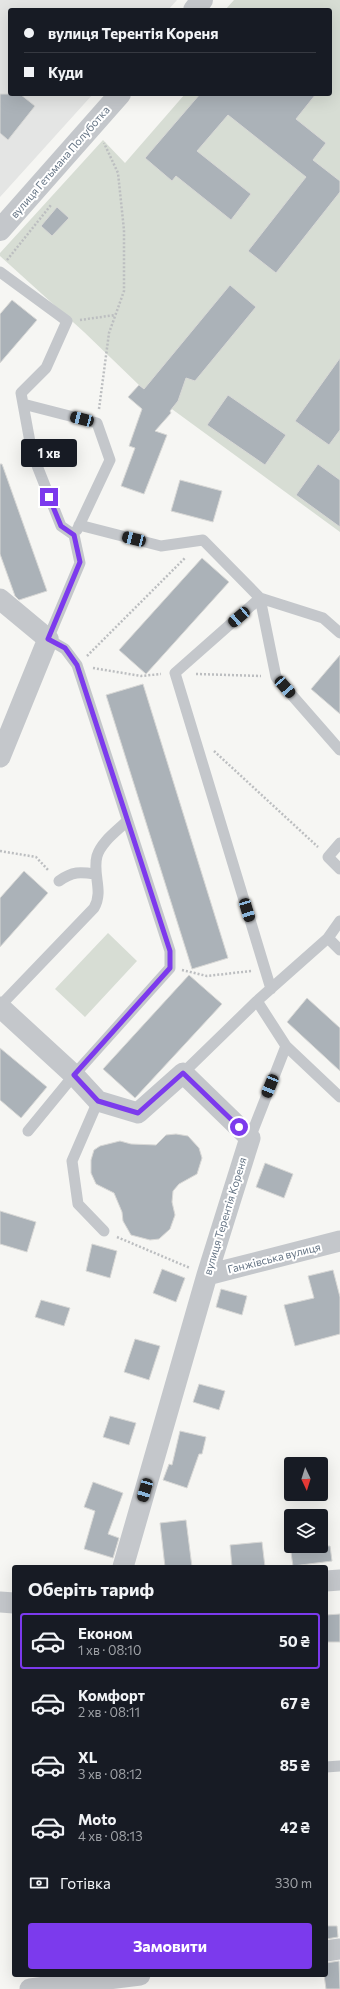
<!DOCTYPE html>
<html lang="uk">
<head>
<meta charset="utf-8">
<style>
	body { margin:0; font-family:Commissioner,sans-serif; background:#20242c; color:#f1f3f6; height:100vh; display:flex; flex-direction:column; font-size:15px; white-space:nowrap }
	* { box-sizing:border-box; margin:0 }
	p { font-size:13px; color:#9ea1a6 }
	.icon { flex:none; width:22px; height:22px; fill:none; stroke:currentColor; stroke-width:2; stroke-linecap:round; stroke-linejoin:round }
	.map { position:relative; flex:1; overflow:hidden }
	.sheet { position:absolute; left:12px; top:1565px; width:316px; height:412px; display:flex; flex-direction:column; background:#171b24; border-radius:4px; box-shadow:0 4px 16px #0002 }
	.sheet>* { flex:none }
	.hud { position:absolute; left:8px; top:8px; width:324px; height:88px; border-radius:4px; box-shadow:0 4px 16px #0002; display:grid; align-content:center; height:88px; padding:0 16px; background:#171b24 }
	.needle { width:26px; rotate:176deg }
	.buttons { position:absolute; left:284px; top:1457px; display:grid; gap:8px }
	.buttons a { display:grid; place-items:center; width:44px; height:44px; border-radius:4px; background:#171b24; box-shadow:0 4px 16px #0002; font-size:20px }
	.end { position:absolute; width:18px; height:18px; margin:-9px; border:5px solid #7c3aed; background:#fff; box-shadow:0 0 0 2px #fff }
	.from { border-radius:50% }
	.bubble { position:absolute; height:28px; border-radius:4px; background:#171b24; box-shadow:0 4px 16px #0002; font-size:13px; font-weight:700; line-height:28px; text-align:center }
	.car { position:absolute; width:12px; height:24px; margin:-12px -6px; border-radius:5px; box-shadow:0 0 3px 1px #0007; background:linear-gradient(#222 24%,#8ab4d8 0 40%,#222 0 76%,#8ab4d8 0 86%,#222 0) }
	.hud b { display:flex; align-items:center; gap:14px; height:38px; font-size:15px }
	.hud b+b { border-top:1px solid #363941 }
	.hud i { width:10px; height:10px; background:#f1f3f6 }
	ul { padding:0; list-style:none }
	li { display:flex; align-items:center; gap:12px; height:56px; margin:0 8px 6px; padding:0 8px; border:2px solid transparent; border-radius:4px }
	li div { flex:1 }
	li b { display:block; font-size:15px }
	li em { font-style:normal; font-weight:700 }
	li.current { border-color:#7c3aed }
	li>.icon { width:36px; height:36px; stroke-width:1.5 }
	h2 { padding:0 16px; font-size:18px; line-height:48px }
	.pay { display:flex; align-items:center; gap:10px; height:44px; padding:0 16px; font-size:15px }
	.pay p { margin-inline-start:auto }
	.button { display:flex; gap:8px; margin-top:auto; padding:8px 16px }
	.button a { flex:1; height:46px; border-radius:4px; background:#7c3aed; color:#fff; font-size:16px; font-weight:700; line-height:46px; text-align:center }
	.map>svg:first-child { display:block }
	.built { fill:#e4e5e4 }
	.green { fill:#d7ddd4 }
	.building { fill:#abb2b8; stroke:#d8d8d6 }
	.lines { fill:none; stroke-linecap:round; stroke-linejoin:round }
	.path { stroke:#bcbec0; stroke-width:2.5; stroke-dasharray:2 2; stroke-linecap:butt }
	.service { stroke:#c4c7cb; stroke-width:11 }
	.minor { stroke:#c4c7cb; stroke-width:21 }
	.tertiary { stroke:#c4c7cb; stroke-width:22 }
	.route { stroke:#7c3aed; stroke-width:5 }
	.labels { text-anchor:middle; stroke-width:4; stroke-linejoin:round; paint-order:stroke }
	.street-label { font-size:11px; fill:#657484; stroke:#fff }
</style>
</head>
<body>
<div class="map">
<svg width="340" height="1989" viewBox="0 0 340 1989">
	<rect width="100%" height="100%" fill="#f6f6f3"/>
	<path class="built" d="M0 0H177L168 10H10V94H93L0 197Z"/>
	<path class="green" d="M234 0H340V532L139 385 84 332 0 256V253L103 140 125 163 185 94H330V10H225Z
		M108 933 137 961 85 1017 55 989Z"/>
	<path class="building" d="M0 94H20L35 106 8 140 0 133Z
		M200 94H316L296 119 326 143 313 160 340 181V192L276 273 248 251 306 177 228 115 197 151 251 194 231 220 176 176 172 181 145 158Z
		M57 207 69 218 52 236 41 226Z
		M230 285 256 307 195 381 186 378 178 401 170 411 171 413 155 431 167 435 144 494 121 486 135 448 129 446 142 409 128 397 139 385 144 389Z
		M12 300 37 320 0 363V314Z
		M340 358V430L329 445 295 421Z
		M228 395 286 435 265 465 207 425Z
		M0 464H2L47 591 19 600 15 596 0 554Z
		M318 464 340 480V527L296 495Z
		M180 480 222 491 213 522 171 511Z
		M202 558 229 582 146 674 119 650Z
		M340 655V714L311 689Z
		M143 684 228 958 192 969 106 695Z
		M24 871 48 893 0 947V898Z
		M189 975 222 1004 135 1098 103 1069Z
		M307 998 340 1028V1071L287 1022Z
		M0 1048 47 1087 21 1118 0 1100Z
		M176 1134 188 1136 199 1148 202 1158 197 1174 179 1184 173 1191 172 1202 175 1215 170 1229 159 1239 150 1240 131 1235 123 1221 122 1212 114 1193 96 1184 91 1173V1160L94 1150 100 1146 120 1141 131 1144 156 1145 166 1135Z
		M265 1163 293 1174 284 1198 256 1187Z
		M0 1211 36 1222 27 1252 0 1244Z
		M92 1244 117 1251 110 1278 86 1271Z
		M162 1269 185 1278 176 1302 153 1293Z
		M333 1270 340 1297V1334L295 1346 284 1305 314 1298 308 1276Z
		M221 1289 247 1296 242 1315 216 1307Z
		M41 1300 70 1308 64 1326 35 1317Z
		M135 1339 160 1346 149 1380 124 1372Z
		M199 1384 225 1391 219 1410 193 1402Z
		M110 1416 136 1423 129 1445 103 1437Z
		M180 1431 206 1437 202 1454H199L187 1488 163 1480 169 1464 172 1465Z
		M93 1482 123 1493 108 1534 119 1538 113 1558 84 1549 95 1511 84 1507Z
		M186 1520 192 1567H165L160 1523Z
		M262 1542 265 1567H232L230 1545Z
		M290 1546H330L332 1561 293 1566Z
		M340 1614V1642H326V1615Z
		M326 1926H337L338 1937 326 1939Z
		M339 1961 340 1989H326L324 1975H326V1963Z"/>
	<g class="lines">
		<path class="path" d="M7 260 51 205
			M80 320 115 315
			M99 409 109 333 124 291V230L118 173 104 143
			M87 656 185 558
			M93 668 141 676 161 674
			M196 674 261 676
			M214 751 318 847
			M0 851 36 857 49 871
			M182 970 207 976 251 971
			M117 1237 190 1268"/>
		<path class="service" d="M0 272 67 321 46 368 21 393 32 453 61 526 74 535 80 563 48 639 65 649 77 665 170 951V968L74 1075 28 1131
			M23 404 97 423 110 460 77 530
			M79 525 161 546 203 540 260 598 323 618 340 633
			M260 598 175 673 271 989
			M260 598 276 677 340 750
			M340 843 328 857 340 869
			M59 881C73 871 80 872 96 874
			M328 938 340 921
			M0 1006 94 908C104 891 92 874 97 856 101 842 117 831 127 821
			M286 1046 340 1097
			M183 1073 257 1001 328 938 340 950
			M98 1101 72 1161 78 1204 104 1231
			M250 1138 286 1046 257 1001
			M326 1767 340 1766"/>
		<path class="minor" d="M0 599 48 639 0 757
			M0 1007 74 1075 98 1101 138 1113 183 1073 250 1138 207 1275 123 1567
			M207 1275 340 1241
			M326 1581 340 1580
			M0 1602 14 1603
			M326 1951 340 1949
			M30 1989 140 1975"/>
		<path class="tertiary" d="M194 10 202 0
			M0 230 120 94"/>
	</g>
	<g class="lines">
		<path class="route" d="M49 497 61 526 74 535 80 562 48 639 65 648 77 665 170 951V968L74 1075 98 1101 138 1113 183 1073 239 1127"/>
	</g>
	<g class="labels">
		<g class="street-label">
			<text transform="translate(60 162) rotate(-49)" y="4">вулиця Гетьмана Полуботка</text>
			<text transform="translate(225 1216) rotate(-73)" y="4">вулиця Терентія Кореня</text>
			<text transform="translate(274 1258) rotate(-14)" y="4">Ганжівська вулиця</text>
		</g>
	</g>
</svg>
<div class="buttons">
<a><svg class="needle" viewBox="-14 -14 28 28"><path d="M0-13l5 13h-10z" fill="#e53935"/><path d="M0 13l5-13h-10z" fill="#9ea1a6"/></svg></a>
<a><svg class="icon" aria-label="layers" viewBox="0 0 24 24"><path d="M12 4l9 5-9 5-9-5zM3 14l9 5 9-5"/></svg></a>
</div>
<i class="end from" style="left:239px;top:1127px"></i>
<i class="end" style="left:49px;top:497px"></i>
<div class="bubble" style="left:21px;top:439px;width:56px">1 хв</div>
<i class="car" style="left:82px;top:419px;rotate:285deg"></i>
<i class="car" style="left:134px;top:539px;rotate:284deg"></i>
<i class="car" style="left:239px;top:617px;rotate:229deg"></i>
<i class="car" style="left:285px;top:687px;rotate:139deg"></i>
<i class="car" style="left:247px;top:910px;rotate:163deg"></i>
<i class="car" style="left:270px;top:1086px;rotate:202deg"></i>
<i class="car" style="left:145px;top:1490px;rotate:196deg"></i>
<div class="hud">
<b><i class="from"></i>вулиця Терентія Кореня</b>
<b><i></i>Куди</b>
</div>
<section class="sheet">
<h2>Оберіть тариф</h2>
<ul>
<li class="current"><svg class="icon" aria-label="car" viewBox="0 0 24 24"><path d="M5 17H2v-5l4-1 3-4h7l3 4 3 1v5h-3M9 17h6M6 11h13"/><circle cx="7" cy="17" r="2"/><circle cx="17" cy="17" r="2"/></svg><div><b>Економ</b><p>1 хв · 08:10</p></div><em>50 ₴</em></li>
<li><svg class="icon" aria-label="car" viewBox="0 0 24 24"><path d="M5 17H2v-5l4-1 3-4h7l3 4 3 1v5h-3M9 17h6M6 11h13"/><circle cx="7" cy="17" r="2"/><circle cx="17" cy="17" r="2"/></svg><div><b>Комфорт</b><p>2 хв · 08:11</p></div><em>67 ₴</em></li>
<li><svg class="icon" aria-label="car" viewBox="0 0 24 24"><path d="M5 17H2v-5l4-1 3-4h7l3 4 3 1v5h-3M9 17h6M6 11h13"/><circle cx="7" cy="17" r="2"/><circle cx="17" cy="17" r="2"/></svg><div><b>XL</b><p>3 хв · 08:12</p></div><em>85 ₴</em></li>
<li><svg class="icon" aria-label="car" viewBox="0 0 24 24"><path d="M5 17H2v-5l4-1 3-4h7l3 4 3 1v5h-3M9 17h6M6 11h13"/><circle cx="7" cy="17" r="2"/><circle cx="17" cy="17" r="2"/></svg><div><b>Moto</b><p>4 хв · 08:13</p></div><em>42 ₴</em></li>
</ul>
<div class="pay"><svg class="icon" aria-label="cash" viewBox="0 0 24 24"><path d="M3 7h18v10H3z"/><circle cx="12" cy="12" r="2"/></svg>Готівка<p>330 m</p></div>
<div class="button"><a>Замовити</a></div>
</section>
</div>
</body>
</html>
